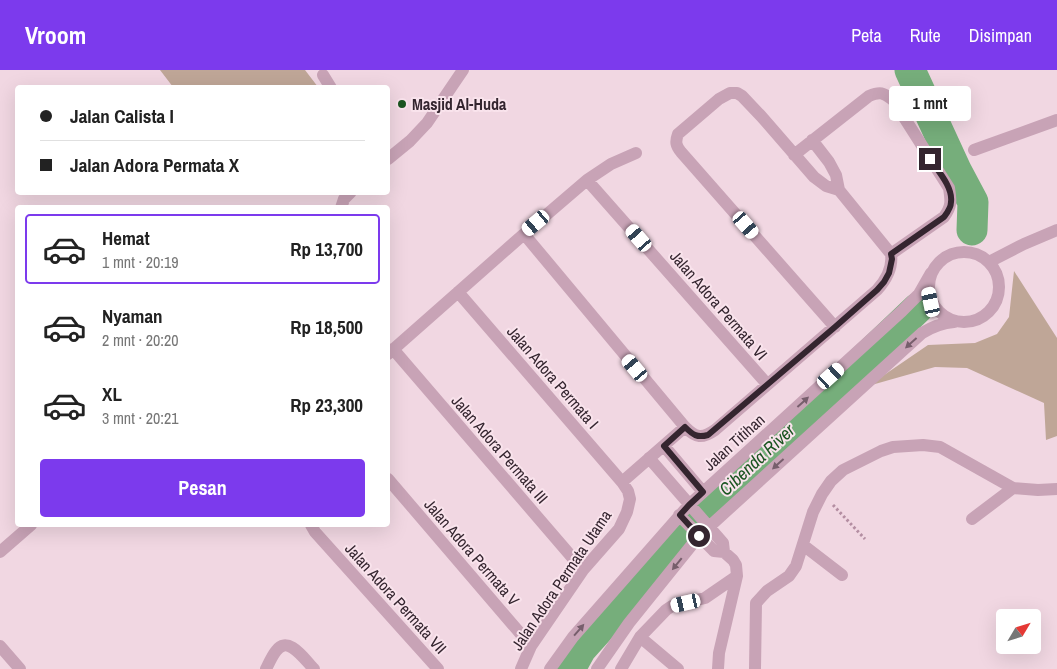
<!DOCTYPE html>
<html lang="id">
<head>
<meta charset="utf-8">
<style>
	body { margin:0; font-family:"Archivo Narrow",sans-serif; background:#f6f6f6; color:#222; height:100vh; display:flex; flex-direction:column; font-size:19px; white-space:nowrap }
	* { box-sizing:border-box; margin:0 }
	p { font-size:16px; color:#767676 }
	.icon { flex:none; width:28px; height:28px; fill:none; stroke:currentColor; stroke-width:2; stroke-linecap:round; stroke-linejoin:round }
	.map { position:relative; flex:1; overflow:hidden }
	.sheet { position:absolute; left:15px; top:135px; width:375px; height:322px; display:flex; flex-direction:column; background:#fff; border-radius:5px; box-shadow:0 5px 20px #0002 }
	.sheet>* { flex:none }
	.top-card { position:absolute; left:15px; top:15px; width:375px; height:110px; border-radius:5px; box-shadow:0 5px 20px #0002; display:grid; align-content:center; height:110px; padding:0 25px; background:#fff }
	.needle { width:32px; rotate:52deg }
	.tools { position:absolute; left:996px; top:539px; display:grid; gap:10px }
	.tools a { display:grid; place-items:center; width:45px; height:45px; border-radius:5px; background:#fff; box-shadow:0 5px 20px #0002; font-size:25px }
	.end { position:absolute; width:22px; height:22px; margin:-11px; border:6px solid #34252f; background:#fff; box-shadow:0 0 0 2px #fff }
	.from { border-radius:50% }
	.bubble { position:absolute; height:35px; border-radius:5px; background:#fff; box-shadow:0 5px 20px #0002; font-size:16px; font-weight:800; line-height:35px; text-align:center }
	.car { position:absolute; width:15px; height:30px; margin:-15px -8px; border-radius:6px; box-shadow:0 0 4px 1px #0007; background:linear-gradient(#fff 24%,#345 0 40%,#fff 0 76%,#345 0 86%,#fff 0) }
	.top-card b { display:flex; align-items:center; gap:18px; height:48px; font-size:19px }
	.top-card b+b { border-top:1px solid #e0e0e0 }
	.top-card i { width:12px; height:12px; background:#222 }
	ul { padding:9px 0 0; list-style:none }
	li { display:flex; align-items:center; gap:15px; height:70px; margin:0 10px 8px; padding:0 15px; border:2px solid transparent; border-radius:5px }
	li div { flex:1 }
	li b { display:block; font-size:19px }
	li em { font-style:normal; font-weight:800 }
	li.current { border-color:#7c3aed }
	li>.icon { width:45px; height:45px; stroke-width:1.5 }
	.action { display:flex; gap:10px; margin-top:auto; padding:10px 25px }
	.action a { flex:1; height:58px; border-radius:5px; background:#7c3aed; color:#fff; font-size:20px; font-weight:800; line-height:58px; text-align:center }
	header { display:flex; align-items:center; gap:30px; box-sizing:border-box; height:70px; padding:0 25px; background:#7c3aed; color:#fff }
	header strong { font-size:24px }
	nav { display:flex; gap:28px; margin-inline-start:auto; font-size:18px }
	.map>svg:first-child { display:block }
	.green { fill:#bfa697 }
	.lines { fill:none; stroke-linecap:round; stroke-linejoin:round }
	.river { stroke:#76ae7b; stroke-width:31 }
	.path { stroke:#b48ea2; stroke-width:3; stroke-dasharray:2.5 2.5; stroke-linecap:butt }
	.street { stroke:#c8a3b6; stroke-width:12 }
	.oneway { fill:#775e6c }
	.route { stroke:#34252f; stroke-width:6 }
	.poi-dot { fill:#1b5521; stroke:#f9e3ec; stroke-width:2 }
	.labels { text-anchor:middle; stroke-width:4; stroke-linejoin:round; paint-order:stroke }
	.poi-label { font-size:16px; font-weight:bold; fill:#34252f; stroke:#f9e3ec; text-anchor:start }
	.street-label { font-size:16px; fill:#34252f; stroke:#f9e3ec }
	.water-label { font-size:18px; font-style:italic; fill:#1b5521; stroke:#f9e3ec }
</style>
</head>
<body>
<header>
<strong>Vroom</strong>
<nav><a>Peta</a><a>Rute</a><a>Disimpan</a></nav>
</header>
<div class="map">
<svg width="1057" height="599" viewBox="0 0 1057 599">
	<rect width="100%" height="100%" fill="#f1d7e2"/>
	<path class="green" d="M160 0H305L318 17H173Z
		M1014 201 1057 268V366L1046 370 1044 333 967 298 935 297 868 316 928 275 975 273 997 264 1009 247Z"/>
	<g class="lines">
		<path class="river" d="M910 0 956 100 973 132 972 160
			M570 599 581 579 711 435 918 238"/>
		<path class="path" d="M833 435 865 469"/>
		<path class="street" d="M323 5 331 18
			M812 70 829 92 836 105 839 120 891 184
			M974 80 1057 50
			M794 85 869 26C881 21 883 23 893 30L949 118C951 131 952 136 944 147L891 184
			M388 89 410 71 427 53 463 0
			M587 110 767 314
			M341 138 344 129 351 122
			M524 164 685 357C696 368 702 369 715 360L877 220C886 210 893 198 891 184
			M929 217a35 35 0 1 1 70 0a35 35 0 1 1-70 0Z
			M989 192 1024 174 1057 160
			M458 222 622 412 628 421 630 429 627 442 619 459 583 500 531 576 521 599
			M835 257 681 82C676 76 675 72 678 64L719 29 730 23H737L742 26 761 46 814 107 826 116 839 120
			M393 279 583 500
			M388 284 524 164 587 110 611 94 636 83
			M664 376 703 422
			M649 388 723 473 724 482 733 490 736 495 737 506 719 583 718 599
			M388 409 531 576
			M622 412 685 357
			M679 445 714 481 724 482
			M972 449 1013 418
			M311 455 315 462 438 599
			M803 475 842 505
			M0 482 31 455
			M640 567 678 599
			M0 576 20 599
			M266 599C269 593 272 586 276 581 288 564 305 590 314 599
			M550 599 573 567 689 435 902 241 919 224 931 203
			M597 599 629 553 699 466 922 263C932 257 941 253 954 252
			M621 599 640 567 666 540 672 536 705 528 737 506
			M755 599 756 533 767 521 789 506 796 496 813 442 822 424 831 411 843 400 881 381 893 377 923 375 940 377 1013 418 1038 420 1057 419"/>
	</g>
	<defs><path id="oneway-solid" d="M-6-.8H1V-3.2L6.5 0L1 3.2V.8H-6Z" transform="scale(1.25)"/></defs>
	<g class="oneway">
		<use href="#oneway-solid" transform="translate(911 273) rotate(138)"/>
		<use href="#oneway-solid" transform="translate(803 332) rotate(-42)"/>
		<use href="#oneway-solid" transform="translate(778 394) rotate(138)"/>
		<use href="#oneway-solid" transform="translate(677 494) rotate(129)"/>
		<use href="#oneway-solid" transform="translate(579 560) rotate(-49)"/>
	</g>
	<g class="lines">
		<path class="route" d="M699 466 680 445 689 435 703 422 664 376 685 357C693 365 697 368 708 365L835 257 877 220 884 212 889 203 892 189 891 184 944 147C947 143 951 138 951 132 953 117 938 101 930 89"/>
	</g>
	<circle class="poi-dot" cx="402" cy="34" r="5"/>
	<g class="labels">
		<g class="poi-label">
			<text x="412" y="40">Masjid Al-Huda</text>
		</g>
		<g class="street-label">
			<text transform="translate(719 235) rotate(49)" y="6">Jalan Adora Permata VI</text>
			<text transform="translate(553 307) rotate(49)" y="6">Jalan Adora Permata I</text>
			<text transform="translate(734 372) rotate(-42)" y="6">Jalan Titihan</text>
			<text transform="translate(500 379) rotate(49)" y="6">Jalan Adora Permata III</text>
			<text transform="translate(472 482) rotate(49)" y="6">Jalan Adora Permata V</text>
			<text transform="translate(561 510) rotate(-56)" y="6">Jalan Adora Permata Utama</text>
			<text transform="translate(396 528) rotate(48)" y="6">Jalan Adora Permata VII</text>
		</g>
		<g class="water-label">
			<text transform="translate(757 390) rotate(-43)" y="6">Cibenda River</text>
		</g>
	</g>
</svg>
<div class="tools">
<a><svg class="needle" viewBox="-14 -14 28 28"><path d="M0-13l5 13h-10z" fill="#e53935"/><path d="M0 13l5-13h-10z" fill="#767676"/></svg></a>
</div>
<i class="end from" style="left:699px;top:466px"></i>
<i class="end" style="left:930px;top:89px"></i>
<div class="bubble" style="left:889px;top:16px;width:82px">1 mnt</div>
<i class="car" style="left:536px;top:153px;rotate:230deg"></i>
<i class="car" style="left:746px;top:155px;rotate:139deg"></i>
<i class="car" style="left:639px;top:168px;rotate:319deg"></i>
<i class="car" style="left:931px;top:232px;rotate:348deg"></i>
<i class="car" style="left:635px;top:298px;rotate:320deg"></i>
<i class="car" style="left:831px;top:306px;rotate:48deg"></i>
<i class="car" style="left:686px;top:533px;rotate:257deg"></i>
<div class="top-card">
<b><i class="from"></i>Jalan Calista I</b>
<b><i></i>Jalan Adora Permata X</b>
</div>
<section class="sheet">
<ul>
<li class="current"><svg class="icon" aria-label="car" viewBox="0 0 24 24"><path d="M5 17H2v-5l4-1 3-4h7l3 4 3 1v5h-3M9 17h6M6 11h13"/><circle cx="7" cy="17" r="2"/><circle cx="17" cy="17" r="2"/></svg><div><b>Hemat</b><p>1 mnt · 20:19</p></div><em>Rp 13,700</em></li>
<li><svg class="icon" aria-label="car" viewBox="0 0 24 24"><path d="M5 17H2v-5l4-1 3-4h7l3 4 3 1v5h-3M9 17h6M6 11h13"/><circle cx="7" cy="17" r="2"/><circle cx="17" cy="17" r="2"/></svg><div><b>Nyaman</b><p>2 mnt · 20:20</p></div><em>Rp 18,500</em></li>
<li><svg class="icon" aria-label="car" viewBox="0 0 24 24"><path d="M5 17H2v-5l4-1 3-4h7l3 4 3 1v5h-3M9 17h6M6 11h13"/><circle cx="7" cy="17" r="2"/><circle cx="17" cy="17" r="2"/></svg><div><b>XL</b><p>3 mnt · 20:21</p></div><em>Rp 23,300</em></li>
</ul>
<div class="action"><a>Pesan</a></div>
</section>
</div>
</body>
</html>
